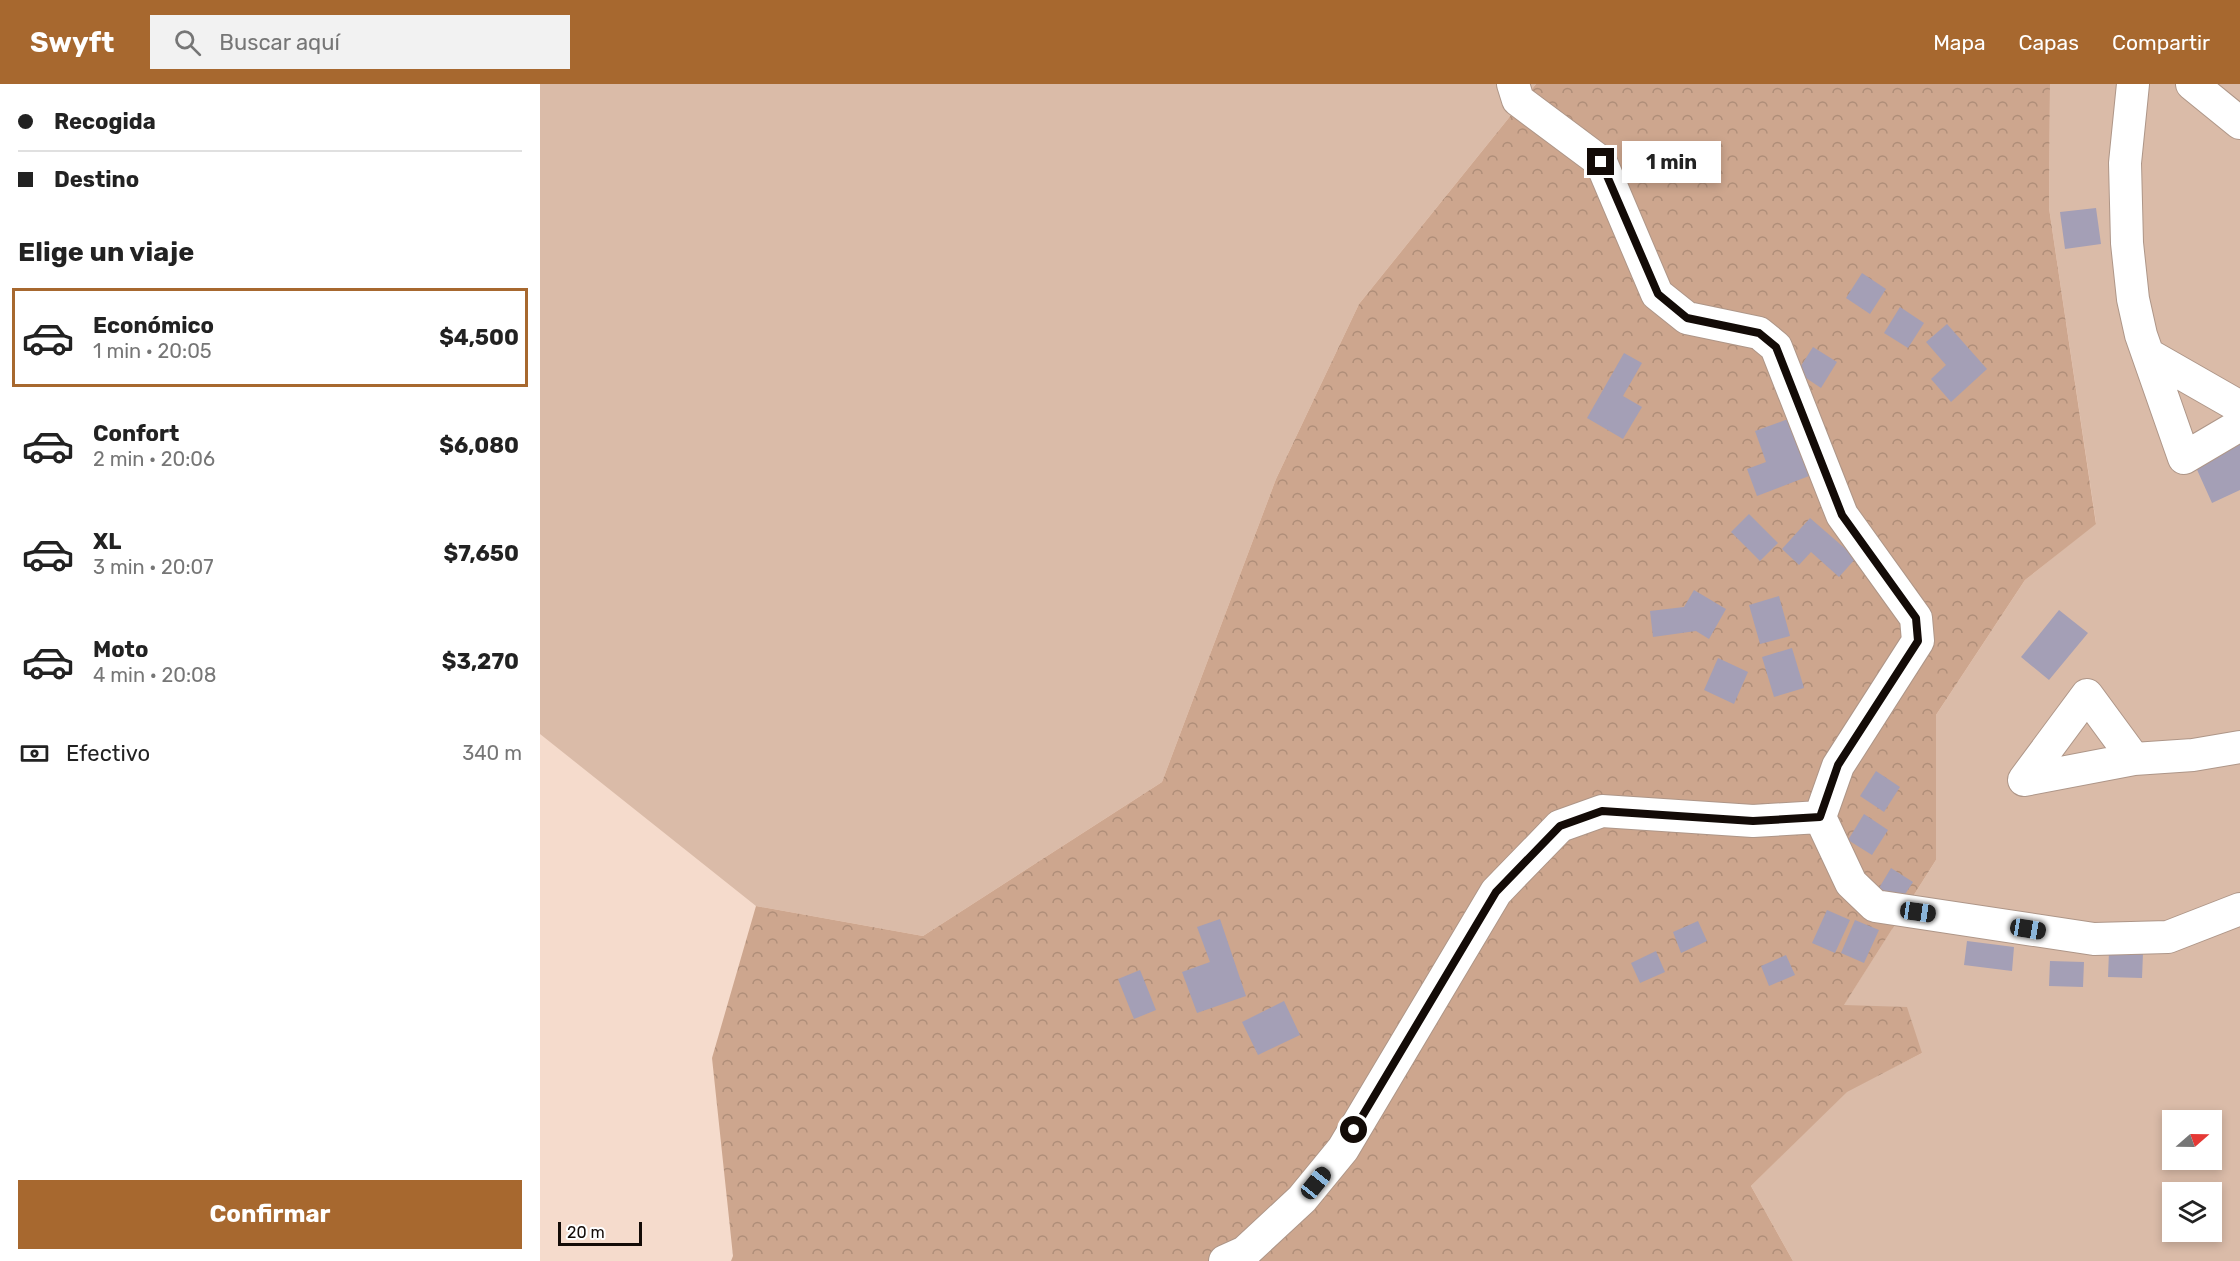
<!DOCTYPE html>
<html lang="es">
<head>
<meta charset="utf-8">
<style>
	body { margin:0; font-family:Rubik,sans-serif; background:#f2f2f2; color:#222; height:100vh; display:flex; flex-direction:column; font-size:22px; white-space:nowrap }
	* { box-sizing:border-box; margin:0 }
	p { font-size:20px; color:#767676 }
	.icon { flex:none; width:33px; height:33px; fill:none; stroke:currentColor; stroke-width:2; stroke-linecap:round; stroke-linejoin:round }
	.map { position:relative; flex:1; overflow:hidden }
	.side { display:flex; flex-direction:column; background:#fff; width:540px }
	.side>* { flex:none }
	.guide { display:grid; align-content:center; height:132px; padding:0 18px; background:#fff }
	.needle { width:39px; rotate:70deg }
	.buttons { position:absolute; left:1622px; top:1026px; display:grid; gap:12px }
	.buttons a { display:grid; place-items:center; width:60px; height:60px; border-radius:0px; background:#fff; box-shadow:0 3px 9px #0003; font-size:30px }
	.scale { position:absolute; left:18px; bottom:15px; width:84px; box-sizing:border-box; padding-left:6px; border:3px solid #130b07; border-top:0; font-size:16px; line-height:21px; white-space:nowrap; color:#130b07; -webkit-text-stroke:4px #fff; paint-order:stroke }
	.end { position:absolute; width:27px; height:27px; margin:-14px; border:8px solid #130b07; background:#fff; box-shadow:0 0 0 3px #fff }
	.from { border-radius:50% }
	.bubble { position:absolute; height:42px; border-radius:0px; background:#fff; box-shadow:0 3px 9px #0003; font-size:20px; font-weight:700; line-height:42px; text-align:center }
	.car { position:absolute; width:18px; height:36px; margin:-18px -9px; border-radius:8px; box-shadow:0 0 4px 2px #0007; background:linear-gradient(#222 24%,#8ab4d8 0 40%,#222 0 76%,#8ab4d8 0 86%,#222 0) }
	.guide b { display:flex; align-items:center; gap:21px; height:57px; font-size:22px }
	.guide b+b { border-top:2px solid #e0e0e0 }
	.guide i { width:15px; height:15px; background:#222 }
	ul { padding:0; list-style:none }
	li { display:flex; align-items:center; gap:18px; height:99px; margin:0 12px 9px; padding:0 6px; border:3px solid transparent; border-radius:0px }
	li div { flex:1 }
	li b { display:block; font-size:22px }
	li em { font-style:normal; font-weight:700 }
	li.active { border-color:#a7682f }
	li>.icon { width:54px; height:54px; stroke-width:1.5 }
	h2 { padding:0 18px; font-size:27px; line-height:72px }
	.pay { display:flex; align-items:center; gap:15px; height:66px; padding:0 18px; font-size:22px }
	.pay p { margin-inline-start:auto }
	.cta { display:flex; gap:12px; margin-top:auto; padding:12px 18px }
	.cta a { flex:1; height:69px; border-radius:0px; background:#a7682f; color:#fff; font-size:24px; font-weight:700; line-height:69px; text-align:center }
	header { display:flex; align-items:center; gap:36px; box-sizing:border-box; height:84px; padding:0 30px; background:#a7682f; color:#fff }
	header strong { font-size:28px }
	nav { display:flex; gap:33px; margin-inline-start:auto; font-size:21px }
	.search { width:420px; height:54px; background:#f2f2f2; display:flex; align-items:center; gap:15px; box-sizing:border-box; padding:0 21px; border-radius:0px; color:#767676; font-size:22px }
	main { display:flex; flex:1; min-height:0 }
	.map>svg:first-child { display:block }
	.green { fill:#dabba8; fill-rule:evenodd }
	.forest { fill:url(#forest-crowns) }
	.building { fill:#a49fb6 }
	.lines { fill:none; stroke-linecap:round; stroke-linejoin:round }
	.minor-casing { stroke:#ae9688; stroke-width:34 }
	.minor { stroke:#fff; stroke-width:32 }
	.route { stroke:#130b07; stroke-width:8 }
</style>
</head>
<body>
<header>
<strong>Swyft</strong>
<div class="search"><svg class="icon" aria-label="search" viewBox="0 0 24 24"><circle cx="10" cy="10" r="6"/><path d="M15 15l6 6"/></svg>Buscar aquí</div>
<nav><a>Mapa</a><a>Capas</a><a>Compartir</a></nav>
</header>
<main>
<section class="side">
<div class="guide">
<b><i class="from"></i>Recogida</b>
<b><i></i>Destino</b>
</div>
<h2>Elige un viaje</h2>
<ul>
<li class="active"><svg class="icon" aria-label="car" viewBox="0 0 24 24"><path d="M5 17H2v-5l4-1 3-4h7l3 4 3 1v5h-3M9 17h6M6 11h13"/><circle cx="7" cy="17" r="2"/><circle cx="17" cy="17" r="2"/></svg><div><b>Económico</b><p>1 min · 20:05</p></div><em>$4,500</em></li>
<li><svg class="icon" aria-label="car" viewBox="0 0 24 24"><path d="M5 17H2v-5l4-1 3-4h7l3 4 3 1v5h-3M9 17h6M6 11h13"/><circle cx="7" cy="17" r="2"/><circle cx="17" cy="17" r="2"/></svg><div><b>Confort</b><p>2 min · 20:06</p></div><em>$6,080</em></li>
<li><svg class="icon" aria-label="car" viewBox="0 0 24 24"><path d="M5 17H2v-5l4-1 3-4h7l3 4 3 1v5h-3M9 17h6M6 11h13"/><circle cx="7" cy="17" r="2"/><circle cx="17" cy="17" r="2"/></svg><div><b>XL</b><p>3 min · 20:07</p></div><em>$7,650</em></li>
<li><svg class="icon" aria-label="car" viewBox="0 0 24 24"><path d="M5 17H2v-5l4-1 3-4h7l3 4 3 1v5h-3M9 17h6M6 11h13"/><circle cx="7" cy="17" r="2"/><circle cx="17" cy="17" r="2"/></svg><div><b>Moto</b><p>4 min · 20:08</p></div><em>$3,270</em></li>
</ul>
<div class="pay"><svg class="icon" aria-label="cash" viewBox="0 0 24 24"><path d="M3 7h18v10H3z"/><circle cx="12" cy="12" r="2"/></svg>Efectivo<p>340 m</p></div>
<div class="cta"><a>Confirmar</a></div>
</section>
<div class="map">
<svg width="1700" height="1177" viewBox="0 0 1700 1177">
	<defs>
		<pattern id="forest-crowns" width="20" height="18" patternUnits="userSpaceOnUse" patternTransform="scale(1.5)"><rect width="20" height="18" fill="#cda68e"/><path d="M2 6a3 3 0 1 1 6 0M12 15a3 3 0 1 1 6 0" fill="none" stroke="#af8e79"/></pattern>
	</defs>
	<rect width="100%" height="100%" fill="#f5dbcc"/>
	<path class="green" d="M0 0H996L819 220 736 395 622 698 383 852 216 822 0 650Z
		M1510 0H1700V1177H1253L1211 1102 1307 1007 1382 969 1303 922 1396 776V631L1485 496 1556 439 1509 124ZM1632 1036H1671V1076H1632ZM1632 1108H1671V1148H1632Z"/>
	<path class="forest" d="M996 0H1510L1509 124 1556 440 1485 496 1396 631V776L1304 921 1367 923 1382 969 1307 1008 1211 1102 1253 1177H191L193 1172 172 974 216 822 383 852 622 698 736 395 819 220Z"/>
	<path class="building" d="M1556 124 1561 160 1525 165 1520 128Z
		M1322 189 1346 205 1330 230 1306 214Z
		M1360 223 1384 239 1368 264 1344 249Z
		M1407 240 1447 285 1411 318 1391 295 1406 281 1386 258Z
		M1273 263 1297 278 1281 304 1257 288Z
		M1084 269 1102 279 1083 312 1102 323 1083 355 1047 334Z
		M1248 335 1269 392 1217 412 1207 385 1226 378 1215 347Z
		M1700 359V406L1672 419 1654 379Z
		M1209 430 1238 459 1220 477 1191 448Z
		M1270 434 1316 474 1299 493 1271 468 1259 481 1242 465Z
		M1154 506 1186 525 1169 555 1156 547 1113 553 1110 527 1144 523Z
		M1239 512 1250 552 1220 560 1209 521Z
		M1519 526 1548 549 1509 596 1481 573Z
		M1252 564 1264 604 1234 613 1222 573Z
		M1178 574 1208 588 1194 620 1164 606Z
		M1336 687 1360 703 1344 728 1320 712Z
		M1324 730 1348 746 1332 771 1308 756Z
		M1351 784 1373 798 1360 818 1339 804Z
		M1287 826 1310 836 1295 869 1272 859Z
		M680 835 706 912 657 929 642 888 670 878 657 843Z
		M1315 836 1339 846 1324 879 1301 869Z
		M1158 837 1167 857 1141 869 1133 848Z
		M1427 857 1474 863 1472 887 1424 881Z
		M1116 867 1125 888 1100 899 1091 879Z
		M1569 867 1603 869 1602 894 1568 893Z
		M1246 871 1255 891 1229 902 1221 882Z
		M1510 877 1544 878 1543 903 1509 902Z
		M600 886 616 926 594 935 578 895Z
		M744 917 760 951 718 971 702 938Z"/>
	<g class="lines">
		<g class="minor-casing">
			<path id="minor" d="M973 0 978 16 1061 78 1117 210 1147 234 1219 249 1236 263 1302 431 1376 534 1378 557 1298 682 1280 733 1311 799 1335 822 1554 855 1628 853 1700 825
				M1593 0 1585 79 1587 159 1593 215 1601 251 1644 374 1700 341
				M1652 0 1700 39
				M1609 271 1700 323
				M1594 675 1547 611 1484 696 1594 675 1653 671 1700 663
				M685 1177 705 1168 762 1115 803 1065 956 808 1020 742 1062 727 1213 737 1280 733"/>
		</g>
		<use href="#minor" class="minor"/>
	</g>
	<g class="lines">
		<path class="route" d="M814 1046 956 808 1020 742 1062 727 1213 737 1280 733 1298 681 1378 557 1376 534 1302 431 1236 263 1219 249 1147 234 1118 210 1061 78"/>
	</g>
</svg>
<div class="buttons">
<a><svg class="needle" viewBox="-14 -14 28 28"><path d="M0-13l5 13h-10z" fill="#e53935"/><path d="M0 13l5-13h-10z" fill="#767676"/></svg></a>
<a><svg class="icon" aria-label="layers" viewBox="0 0 24 24"><path d="M12 4l9 5-9 5-9-5zM3 14l9 5 9-5"/></svg></a>
</div>
<div class="scale">20 m</div>
<i class="end from" style="left:814px;top:1046px"></i>
<i class="end" style="left:1061px;top:78px"></i>
<div class="bubble" style="left:1082px;top:57px;width:99px">1 min</div>
<i class="car" style="left:1378px;top:828px;rotate:98deg"></i>
<i class="car" style="left:1488px;top:845px;rotate:99deg"></i>
<i class="car" style="left:776px;top:1099px;rotate:39deg"></i>
</div>
</main>
</body>
</html>
